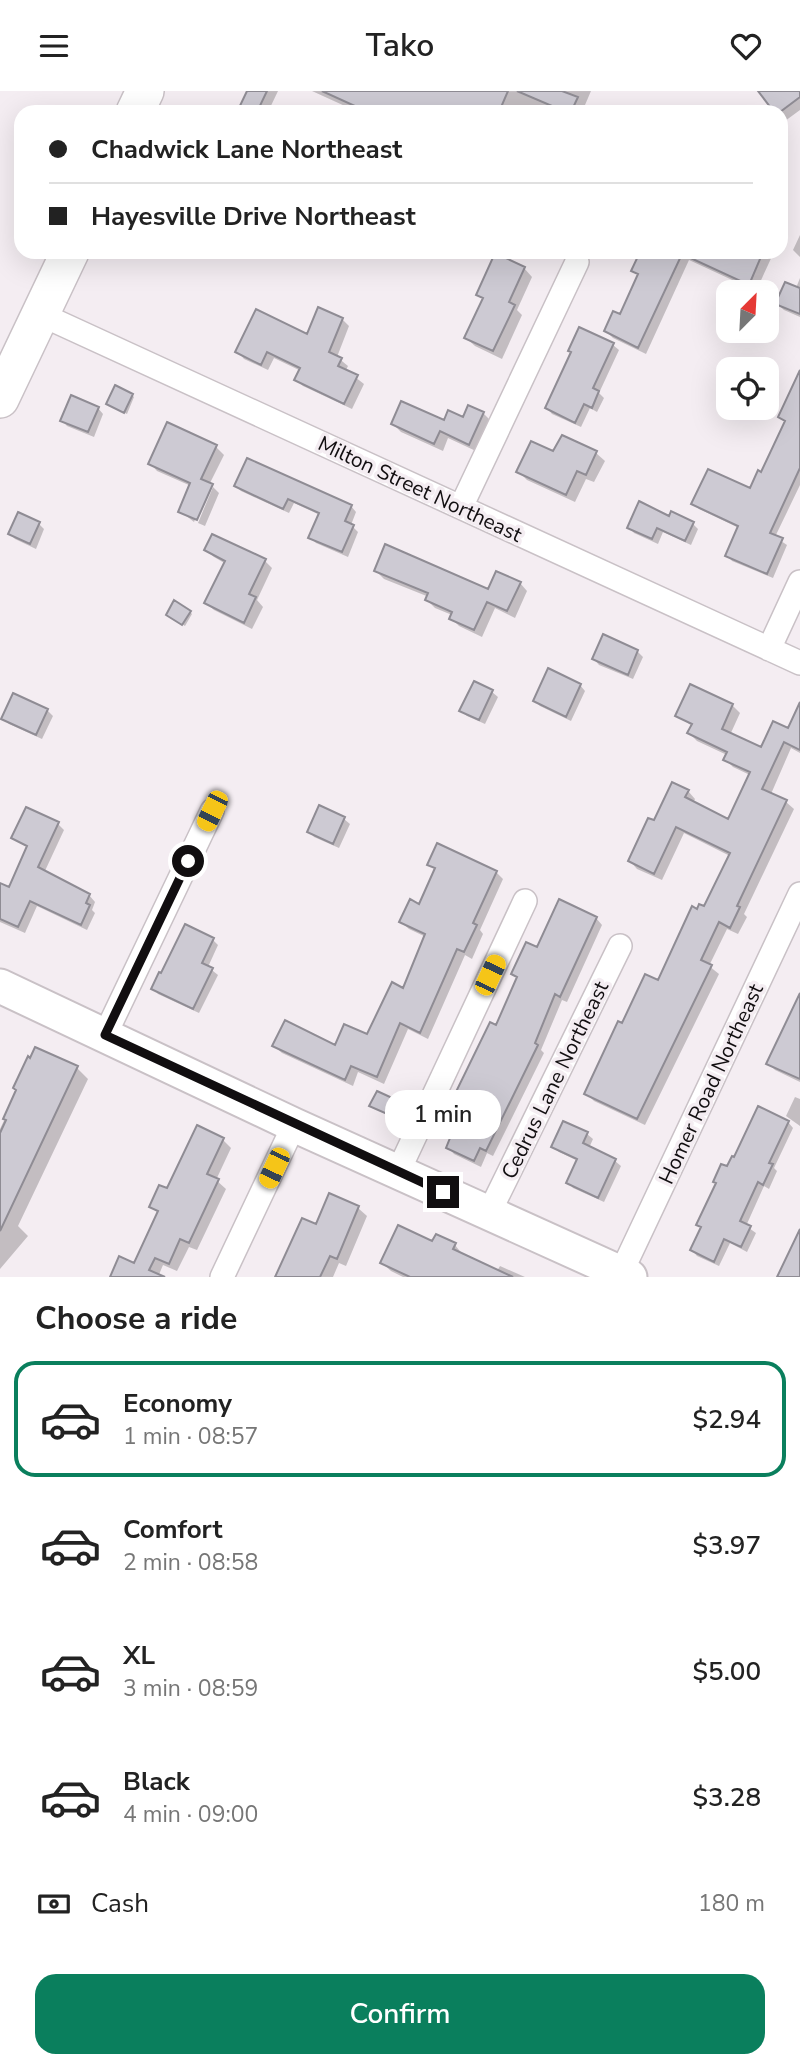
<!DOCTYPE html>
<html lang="en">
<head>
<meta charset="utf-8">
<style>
	body { margin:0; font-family:"Nunito Sans",sans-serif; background:#f6f6f6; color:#222; height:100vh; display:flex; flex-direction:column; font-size:26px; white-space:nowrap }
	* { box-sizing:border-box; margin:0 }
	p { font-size:23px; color:#767676 }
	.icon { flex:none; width:38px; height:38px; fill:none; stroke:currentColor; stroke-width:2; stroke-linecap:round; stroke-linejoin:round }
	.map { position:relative; height:1186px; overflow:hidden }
	.side { display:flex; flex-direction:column; background:#fff; flex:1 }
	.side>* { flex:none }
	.hud { position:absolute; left:14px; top:14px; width:774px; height:154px; border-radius:21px; box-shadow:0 7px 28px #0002; display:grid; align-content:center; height:154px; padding:0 35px; background:#fff }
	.needle { width:46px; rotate:24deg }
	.fabs { position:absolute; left:716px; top:189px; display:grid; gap:14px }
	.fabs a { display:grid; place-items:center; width:63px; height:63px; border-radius:14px; background:#fff; box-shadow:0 7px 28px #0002; font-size:35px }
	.end { position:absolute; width:32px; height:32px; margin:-16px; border:9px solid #110e10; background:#fff; box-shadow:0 0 0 4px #fff }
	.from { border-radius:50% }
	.bubble { position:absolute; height:49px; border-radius:21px; background:#fff; box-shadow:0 7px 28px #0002; font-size:23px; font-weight:600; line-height:49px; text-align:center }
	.car { position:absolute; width:21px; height:42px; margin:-21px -10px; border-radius:9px; box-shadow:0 0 5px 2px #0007; background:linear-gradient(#f5c518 24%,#345 0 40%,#f5c518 0 76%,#345 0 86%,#f5c518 0) }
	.hud b { display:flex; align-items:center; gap:24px; height:66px; font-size:26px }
	.hud b+b { border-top:2px solid #e0e0e0 }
	.hud i { width:18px; height:18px; background:#222 }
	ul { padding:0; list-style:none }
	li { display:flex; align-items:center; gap:21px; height:116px; margin:0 14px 10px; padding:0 21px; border:4px solid transparent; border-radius:21px }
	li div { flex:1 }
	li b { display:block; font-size:26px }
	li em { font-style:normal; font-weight:600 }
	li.selected { border-color:#0a7f5d }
	li>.icon { width:63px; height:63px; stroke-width:1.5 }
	h2 { padding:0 35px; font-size:32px; line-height:84px }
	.pay { display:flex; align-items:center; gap:18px; height:77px; padding:0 35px; font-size:26px }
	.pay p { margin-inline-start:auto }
	.primary-button { display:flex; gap:14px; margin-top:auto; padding:14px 35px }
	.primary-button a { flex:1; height:80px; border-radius:21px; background:#0a7f5d; color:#fff; font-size:28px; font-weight:600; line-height:80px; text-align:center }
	header { display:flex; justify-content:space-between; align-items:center; height:91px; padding:0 35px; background:#fff; font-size:32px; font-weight:600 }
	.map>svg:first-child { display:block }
	.shadow { fill:#0003 }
	.building { fill:#cdcad3; stroke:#8f8c94; stroke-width:2 }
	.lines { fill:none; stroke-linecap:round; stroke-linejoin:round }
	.street-casing { stroke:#c9c1c6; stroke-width:26 }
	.secondary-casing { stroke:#c9c1c6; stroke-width:37 }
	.primary-casing { stroke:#c9c1c6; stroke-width:40 }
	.street { stroke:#fff; stroke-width:23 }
	.secondary { stroke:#fff; stroke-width:33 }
	.primary { stroke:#fff; stroke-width:37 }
	.route { stroke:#110e10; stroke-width:9 }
	.labels { text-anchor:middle; stroke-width:7; stroke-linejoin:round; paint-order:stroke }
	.street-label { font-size:21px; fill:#110e10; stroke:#f4edf2 }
</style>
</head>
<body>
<header><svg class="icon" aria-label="menu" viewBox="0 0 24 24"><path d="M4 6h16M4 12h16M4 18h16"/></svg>Tako<svg class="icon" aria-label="heart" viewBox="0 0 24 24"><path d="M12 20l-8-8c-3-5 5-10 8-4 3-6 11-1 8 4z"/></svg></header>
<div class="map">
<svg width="800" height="1186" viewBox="0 0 800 1186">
	<rect width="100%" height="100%" fill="#f4edf2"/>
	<path class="shadow" d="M249 0H278L268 21H239Z
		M312 0H591L582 21H358Z
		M761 0H800V19L785 30 780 25V21H777Z
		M208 14 223 21H205Z
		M800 144V166L793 159Z
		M642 161H774L756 200 689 169 646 263 613 247 606 240 621 226 639 185 633 179Z
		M524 177 532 186 517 219 522 224 502 268 475 255 466 247 484 209 478 203Z
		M800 187V226L784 219 777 213 796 197Z
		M342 228 349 235 337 266 348 275 346 279 364 293 352 318 303 295 296 289 301 280 274 267 268 279 244 268 238 261 308 245Z
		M580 238 613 254 619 259 599 302 604 307 597 321 590 317 581 336 552 323 547 317 573 262Z
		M800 283V394L775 446 787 454 773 487 732 470 727 464 739 437 699 418 693 413 751 399 762 383 786 332 780 326Z
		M132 304 134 306 127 323 111 315Z
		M98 317 103 323 94 346 67 335 62 329Z
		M483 322 491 330 478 361 448 347 443 360 401 341 393 333 444 332Z
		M168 333 216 356 224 364 209 394 212 395H210L194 431 180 420 191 395 157 380 150 372Z
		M596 362 605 370 594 391 586 388 575 411 527 389 518 380 554 363Z
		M236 395 351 415 356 421 351 434 358 441 348 466 316 452 310 446 320 424 294 412 289 422 241 400Z
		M213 396 219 402 205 435 198 432Z
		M670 427 693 433 698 438 691 454 663 441 658 453 634 442 629 436Z
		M39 433 44 438 36 458 15 448 10 443Z
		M206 459 265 470 272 477 257 509 263 516 252 538 214 519 206 512 226 473 214 466Z
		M376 480 488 500 520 492 527 500 515 527 495 517 482 546 459 535 451 527 452 524 435 517 427 509 429 506 384 488Z
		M190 521 192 523 185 535 170 526Z
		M637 560 643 566 633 588 599 574 594 568Z
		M475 592 492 601 498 606 485 633 467 625 461 620Z
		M580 594 585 600 571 630 540 615 535 610Z
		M691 595 732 614 740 622 730 644 761 658 800 630V662L791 657 771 703 786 711 794 718 744 823 747 826 738 843 727 838 709 875 719 883 645 1034 594 1010 586 1002 623 934 658 891 698 820 705 818 730 765 684 742 662 789 637 778 630 770 655 732 688 700 695 708 693 712 729 730 750 684 733 676 725 668 727 664 697 650 689 642 692 635 677 624Z
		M47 619 53 625 42 648 9 633 3 627Z
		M320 717 344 728 350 733 339 757 314 746 309 740Z
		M58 733 64 739 44 782 89 804 95 811 92 819 95 822 87 839 37 815 25 842 0 831V794L10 798 28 757 13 747Z
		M429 773 496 781 503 788 480 839 483 843 472 868 465 864 428 948 408 938 384 993 358 981 353 995 282 962 274 955 336 956 368 945 404 899 426 846 409 838 401 831 420 815 436 780Z
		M596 827 602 834 567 911 562 909 541 959 544 962 493 1065 487 1062 481 1076 454 1063 448 1056 454 1044 450 1040 461 1016 454 1009 497 936 518 887 513 883 538 858Z
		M213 849 218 854 208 876 218 884 199 922 158 903 153 897Z
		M800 917V991L775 979 768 972Z
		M77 977 88 988 18 1135 28 1145 0 1178V1038L18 1000Z
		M795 1006 800 1008V1035L786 1025Z
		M400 1013 402 1015 396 1027 374 1017Z
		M788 1031 793 1037 774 1077 777 1080 769 1098 764 1095 746 1135 756 1142 747 1161 730 1152 719 1175 697 1165 692 1159 702 1138 698 1134 728 1078Z
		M587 1043 593 1048 589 1057 615 1070 621 1075 604 1111 573 1097 568 1091 578 1070 559 1061 553 1055Z
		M223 1049 231 1057 216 1089 226 1098 197 1159 189 1156 177 1180 163 1174 158 1186H112L120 1168 135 1174 159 1123 151 1116Z
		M330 1105 358 1117 367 1125 346 1175 339 1172 333 1186H277L303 1129 317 1135Z
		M433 1152 455 1154 463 1164 497 1180 500 1175 525 1186H403L391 1180 382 1172Z"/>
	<path class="building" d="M247 0H267L257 21H237Z
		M322 0H508L499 21H368Z
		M517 0H562L578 6 571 21H566Z
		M758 0H800V6L780 21H774Z
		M640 161H763L749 194 682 163 638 257 604 240 613 220 620 223 638 183 631 180Z
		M495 162 525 176 509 211 515 214 493 260 464 247 483 207 476 204Z
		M785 191 800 197V223L775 213Z
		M318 216 343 227 329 261 342 267 338 275 358 284 344 313 294 289 300 277 267 261 261 274 235 261 256 218 307 243Z
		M579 236 614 252 593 297 599 300 592 317 584 313 575 332 545 317 571 261 568 260Z
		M800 279V377L770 442 783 447 767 483 725 465 738 435 691 413 708 378 750 397 758 379 761 381 785 330 778 326Z
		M115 294 133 303 124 322 106 313Z
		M71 304 99 316 88 341 60 330Z
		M401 310 444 329 448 319 463 326 468 314 484 321 469 354 440 340 434 353 391 333Z
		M167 331 217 354 201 388 213 393 197 429 178 421 190 392 148 373Z
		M562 344 597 360 586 384 577 380 566 404 516 381 531 350 553 360Z
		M247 367 352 414 345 430 354 434 342 461 308 447 319 422 288 408 283 418 234 395Z
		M639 410 669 425 671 420 694 431 685 450 657 437 652 448 627 437Z
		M18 421 40 431 30 453 8 443Z
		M212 443 266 468 249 503 256 506 244 532 204 512 225 470 204 459Z
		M385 453 488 498 496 480 521 491 507 520 487 511 474 539 449 528 452 521 425 509 428 502 374 480Z
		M174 509 191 520 182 534 166 524Z
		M603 543 638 559 628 584 592 568Z
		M548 577 581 593 566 626 533 610Z
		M474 590 493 599 479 629 459 620Z
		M690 593 733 613 722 638 761 656 773 630 788 637 800 611V659L784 651 762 698 787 709 737 815 740 816 730 837 719 831 701 869 712 874 637 1028 584 1003 618 930 622 932 645 883 658 889 692 815 697 818 699 813 704 815 730 762 676 736 654 783 628 770 648 727 654 729 672 691 689 699 685 706 728 728 750 681 723 669 727 661 687 642 692 633 675 625Z
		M13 602 48 618 36 644 1 628Z
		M319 714 345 726 333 753 307 741Z
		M26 716 59 731 38 776 90 803 86 812 90 814 81 834 30 810 18 836 0 828V792L9 796 27 755 11 747Z
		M437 752 497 780 473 832 477 834 464 861 457 858 420 942 400 932 377 986 351 975 345 989 272 955 285 929 335 954 344 933 367 943 392 891 403 897 425 843 399 831 410 808 419 813 435 777 427 774Z
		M559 808 597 826 560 906 555 903 535 952 538 954 486 1060 480 1057 474 1070 446 1057 452 1042 448 1040 460 1013 452 1009 490 931 496 934 517 886 511 883 526 851 537 856Z
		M185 833 214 847 202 872 213 877 193 918 151 898 159 881 161 882Z
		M800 902V988L766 973Z
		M35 956 78 975 0 1140V1042L6 1029 3 1028 16 999 13 997 28 965 30 967Z
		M377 1000 401 1011 394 1026 369 1015Z
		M758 1015 789 1030 769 1072 773 1073 763 1094 758 1091 740 1130 751 1135 741 1156 724 1148 714 1171 690 1159 701 1136 696 1134 716 1092 713 1091 721 1073 727 1075 732 1065 734 1066Z
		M563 1030 588 1041 583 1052 616 1068 598 1107 566 1092 577 1068 551 1056Z
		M197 1034 224 1047 207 1083 219 1088 189 1152 180 1148 169 1173 155 1167 149 1179 165 1186H110L119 1165 134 1172 158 1120 149 1116 159 1094 167 1097Z
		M329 1102 359 1115 337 1168 330 1165 320 1186H275L302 1127 316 1133Z
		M398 1134 432 1150 436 1143 456 1152 453 1158 513 1186H410L380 1172Z
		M800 1138V1186H777Z"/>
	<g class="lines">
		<g class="street-casing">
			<path id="street" d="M40 223 800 572
				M461 416 577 171
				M769 558 800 491
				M105 944 212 720
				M398 1081 525 810
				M489 1122 620 855
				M621 1182 800 803
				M222 1186 294 1034"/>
		</g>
		<g class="secondary-casing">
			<path id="secondary" d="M0 895 294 1034 630 1186"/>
		</g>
		<g class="primary-casing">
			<path id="primary" d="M135 21 145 0
				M0 308 70 161"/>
		</g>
		<use href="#street" class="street"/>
		<use href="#secondary" class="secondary"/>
		<use href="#primary" class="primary"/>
	</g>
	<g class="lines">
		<path class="route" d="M188 770 105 944 443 1101"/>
	</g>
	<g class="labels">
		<g class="street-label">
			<text transform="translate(420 398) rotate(25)" y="7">Milton Street Northeast</text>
			<text transform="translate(555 989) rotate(-64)" y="7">Cedrus Lane Northeast</text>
			<text transform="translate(711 993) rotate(-65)" y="7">Homer Road Northeast</text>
		</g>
	</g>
</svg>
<div class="fabs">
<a><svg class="needle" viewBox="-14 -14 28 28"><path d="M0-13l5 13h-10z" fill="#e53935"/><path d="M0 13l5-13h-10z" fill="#767676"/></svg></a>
<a><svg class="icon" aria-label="locate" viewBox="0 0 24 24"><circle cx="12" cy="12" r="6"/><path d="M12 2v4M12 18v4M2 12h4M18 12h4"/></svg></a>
</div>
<i class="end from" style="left:188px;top:770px"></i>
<i class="end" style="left:443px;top:1101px"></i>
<div class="bubble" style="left:385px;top:999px;width:116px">1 min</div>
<i class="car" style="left:212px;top:720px;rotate:206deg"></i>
<i class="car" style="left:490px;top:884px;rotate:25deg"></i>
<i class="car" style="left:274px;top:1077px;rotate:205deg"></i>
<div class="hud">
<b><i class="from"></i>Chadwick Lane Northeast</b>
<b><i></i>Hayesville Drive Northeast</b>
</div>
</div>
<section class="side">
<h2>Choose a ride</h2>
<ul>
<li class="selected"><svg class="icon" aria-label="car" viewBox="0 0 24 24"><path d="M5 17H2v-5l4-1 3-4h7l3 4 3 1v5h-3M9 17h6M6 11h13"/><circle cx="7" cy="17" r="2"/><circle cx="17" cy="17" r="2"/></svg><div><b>Economy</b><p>1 min · 08:57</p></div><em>$2.94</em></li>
<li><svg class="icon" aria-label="car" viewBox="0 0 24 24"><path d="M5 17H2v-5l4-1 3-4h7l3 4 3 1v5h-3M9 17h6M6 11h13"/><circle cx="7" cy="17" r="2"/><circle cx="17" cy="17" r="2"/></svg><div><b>Comfort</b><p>2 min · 08:58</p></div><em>$3.97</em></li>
<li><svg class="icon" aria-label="car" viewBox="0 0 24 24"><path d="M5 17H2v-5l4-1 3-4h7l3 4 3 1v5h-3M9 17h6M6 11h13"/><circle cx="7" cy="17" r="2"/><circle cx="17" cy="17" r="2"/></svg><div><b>XL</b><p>3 min · 08:59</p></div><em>$5.00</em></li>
<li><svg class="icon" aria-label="car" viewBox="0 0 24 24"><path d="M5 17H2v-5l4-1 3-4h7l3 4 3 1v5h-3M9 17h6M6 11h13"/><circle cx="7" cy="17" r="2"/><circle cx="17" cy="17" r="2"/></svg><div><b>Black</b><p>4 min · 09:00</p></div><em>$3.28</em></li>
</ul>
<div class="pay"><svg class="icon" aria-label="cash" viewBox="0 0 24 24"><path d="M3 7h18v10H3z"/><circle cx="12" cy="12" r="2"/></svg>Cash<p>180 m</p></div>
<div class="primary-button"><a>Confirm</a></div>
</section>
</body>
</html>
